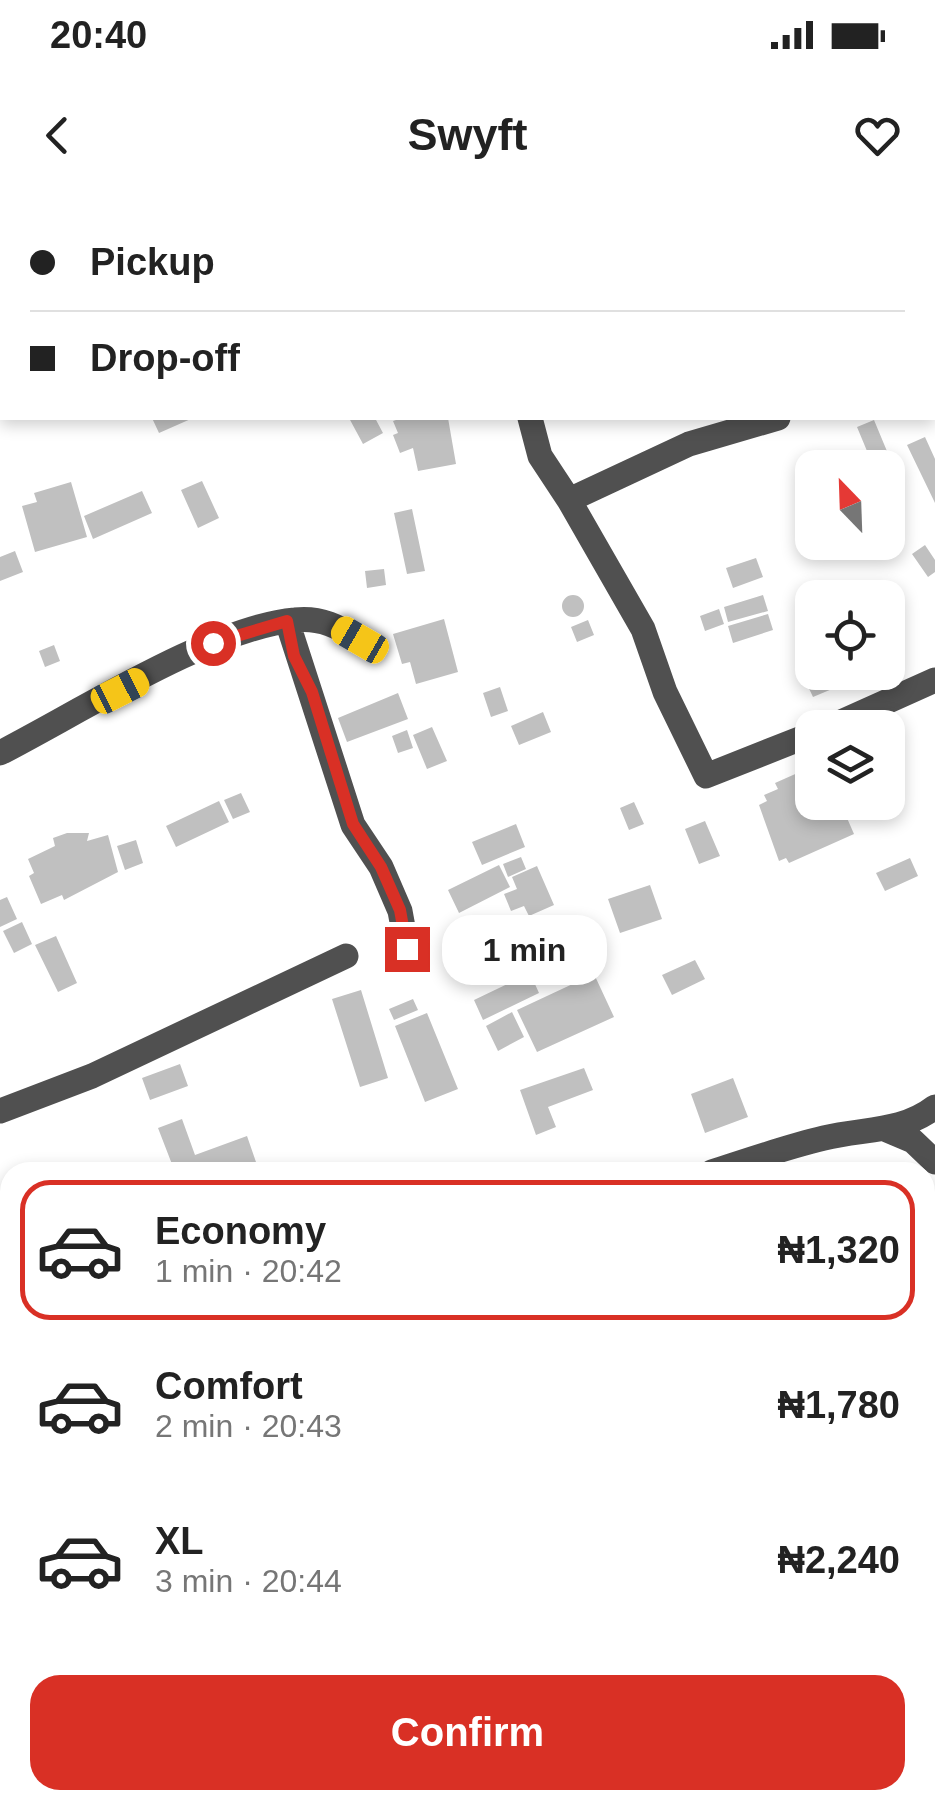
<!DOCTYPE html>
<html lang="en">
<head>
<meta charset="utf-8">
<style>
	body { margin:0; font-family:Helvetica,sans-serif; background:#f2f2f2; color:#222; height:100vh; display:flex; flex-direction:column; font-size:38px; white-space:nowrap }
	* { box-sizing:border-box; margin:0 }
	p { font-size:32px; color:#767676 }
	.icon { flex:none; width:55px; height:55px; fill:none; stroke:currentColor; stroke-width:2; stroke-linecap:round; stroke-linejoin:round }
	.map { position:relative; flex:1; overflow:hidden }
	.panel { position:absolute; left:0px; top:962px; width:935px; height:648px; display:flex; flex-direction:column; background:#fff; border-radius:30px 30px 0 0; box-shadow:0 5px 15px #0003 }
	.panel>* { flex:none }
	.guide { position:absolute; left:0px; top:0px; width:935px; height:220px; box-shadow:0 5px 15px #0003; display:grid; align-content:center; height:220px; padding:0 30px; background:#fff }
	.needle { width:65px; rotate:337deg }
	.tools { position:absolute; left:795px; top:250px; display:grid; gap:20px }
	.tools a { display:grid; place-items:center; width:110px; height:110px; border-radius:20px; background:#fff; box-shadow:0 5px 15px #0003; font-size:50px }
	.end { position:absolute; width:45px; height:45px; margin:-22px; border:12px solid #d93025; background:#fff; box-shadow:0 0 0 5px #fff }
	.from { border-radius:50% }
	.bubble { position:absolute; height:70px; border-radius:30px; background:#fff; box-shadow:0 5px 15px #0003; font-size:32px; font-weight:700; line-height:70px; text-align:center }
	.car { position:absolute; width:30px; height:60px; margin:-30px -15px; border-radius:12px; box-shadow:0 0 8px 2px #0007; background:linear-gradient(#f5c518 24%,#345 0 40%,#f5c518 0 76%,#345 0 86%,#f5c518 0) }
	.guide b { display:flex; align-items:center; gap:35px; height:95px; font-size:38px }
	.guide b+b { border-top:2px solid #e0e0e0 }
	.guide i { width:25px; height:25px; background:#222 }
	ul { padding:18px 0 0; list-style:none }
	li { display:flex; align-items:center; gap:30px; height:140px; margin:0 20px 15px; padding:0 10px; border:5px solid transparent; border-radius:30px }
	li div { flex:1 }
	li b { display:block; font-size:38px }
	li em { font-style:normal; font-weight:700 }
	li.on { border-color:#d93025 }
	li>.icon { width:90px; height:90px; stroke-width:1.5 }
	.primary-button { display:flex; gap:20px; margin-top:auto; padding:20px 30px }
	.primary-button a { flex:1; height:115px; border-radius:30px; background:#d93025; color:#fff; font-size:40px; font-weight:700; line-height:115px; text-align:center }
	.status { display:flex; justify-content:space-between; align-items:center; height:70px; padding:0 50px; background:#fff; direction:ltr }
	.status svg { height:28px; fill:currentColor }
	header { display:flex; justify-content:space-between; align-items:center; height:130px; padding:0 30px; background:#fff; font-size:45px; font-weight:700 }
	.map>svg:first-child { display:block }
	.building { fill:#c0c0c0 }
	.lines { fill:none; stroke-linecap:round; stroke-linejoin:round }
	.minor { stroke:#505050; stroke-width:25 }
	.route { stroke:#d93025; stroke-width:12 }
</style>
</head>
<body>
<div class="status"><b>20:40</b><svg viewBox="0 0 49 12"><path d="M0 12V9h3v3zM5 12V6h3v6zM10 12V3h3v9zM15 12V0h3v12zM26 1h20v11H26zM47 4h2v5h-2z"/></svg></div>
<header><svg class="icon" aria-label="back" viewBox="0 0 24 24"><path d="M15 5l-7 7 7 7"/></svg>Swyft<svg class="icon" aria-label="heart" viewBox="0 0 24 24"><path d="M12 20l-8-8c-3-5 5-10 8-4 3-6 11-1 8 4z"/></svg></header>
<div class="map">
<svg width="935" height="1609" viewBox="0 0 935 1609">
	<rect width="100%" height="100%" fill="#fff"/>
	<path class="building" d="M152 218H193L159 233Z
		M349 218H375L383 233 363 244Z
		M402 218H448L456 264 418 271 413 248 400 253 393 235 398 233 393 221Z
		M874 220 889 256 872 263 857 227Z
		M925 237 935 259V303L907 245Z
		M202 281 219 318 198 328 181 290Z
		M71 282 87 337 35 352 22 306 37 302 34 293Z
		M142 291 152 313 93 339 84 316Z
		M412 309 425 371 407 374 394 313Z
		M925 345 935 360V372L928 377 912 354Z
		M15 351 23 372 0 381V357Z
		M756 358 763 377 733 388 726 368Z
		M384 369 386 385 367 388 365 371Z
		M763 395 768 411 728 422 724 407Z
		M562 406a11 11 0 1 1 22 0a11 11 0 1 1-22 0Z
		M719 409 724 424 705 431 700 416Z
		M768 414 773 430 733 443 728 426Z
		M444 419 458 472 416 484 410 462 402 464 393 434Z
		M588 420 594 435 577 442 571 427Z
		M54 445 60 461 45 467 39 451Z
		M817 472H825L832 489 813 497 804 478Z
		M500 487 508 511 491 517 483 493Z
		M398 493 408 519 347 542 338 518Z
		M543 512 551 532 519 545 511 526Z
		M432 527 447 561 427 569 413 535Z
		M407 530 413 548 398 553 392 536Z
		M802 571 807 581 812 579V602H840L854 634 789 663 786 658 779 661 759 605 767 601 764 595 778 589 775 583Z
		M241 593 250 612 233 619 224 600Z
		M219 601 229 622 176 647 166 626Z
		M634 602 644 624 629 630 620 608Z
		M705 621 720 656 699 664 685 629Z
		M516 624 525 647 482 665 472 642Z
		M67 633H89L87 641 108 635 118 672 64 700 62 695 41 704 29 676 34 673 28 659 55 646 53 638Z
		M136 640 143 663 125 670 117 646Z
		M521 657 526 669 508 677 503 664Z
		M910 658 918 676 885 691 876 673Z
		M499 665 510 687 459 713 448 690Z
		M537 666 554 705 529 716 524 706 511 711 504 694 517 689 512 677Z
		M650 685 662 719 620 733 608 699Z
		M7 697 17 719 0 727V700Z
		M488 717 494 738 457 750 451 729Z
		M538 720 546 739 529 745 522 727Z
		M22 722 32 744 14 753 3 731Z
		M56 736 77 783 58 792 35 745Z
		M695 760 705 779 672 795 662 775Z
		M530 773 539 793 483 820 474 800Z
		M594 774 614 817 537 852 517 810Z
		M361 790 388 878 360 887 332 799Z
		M413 799 418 810 394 820 389 809Z
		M512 812 524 837 498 851 486 826Z
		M427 813 458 889 425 902 395 826Z
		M180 864 188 886 150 900 142 878Z
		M584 868 593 890 548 907 556 927 536 935 520 890Z
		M733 878 748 917 705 933 691 894Z
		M182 919 195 955 247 936 256 962 228 972H175L158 928Z
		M6 1357 10 1365V1442L0 1447V1360Z
		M935 1530V1563L925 1569V1536Z
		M441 1600H488L491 1609H439L436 1602Z
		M711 1600H739L743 1609H700L698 1606Z"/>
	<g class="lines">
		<path class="minor" d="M932 147 935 146
			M0 187 2 186
			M530 218 540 256 569 300 689 244 778 218
			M569 300 643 429 665 492 706 576 812 534
			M287 421 353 625 381 667 400 711 407 749
			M828 528 935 480
			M0 553C78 513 213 427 295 420 321 417 339 427 360 440
			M0 911 92 876 346 756
			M887 930 913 941 935 962
			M712 972C749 960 786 947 824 938 864 928 901 933 935 907
			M0 1300 10 1294
			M0 1319 10 1327
			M611 1600 614 1609
			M885 1600 888 1609"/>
	</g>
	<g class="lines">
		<path class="route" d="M213 443 287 421 294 456 312 492 353 624 381 667 400 710 407 749"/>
	</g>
</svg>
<div class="tools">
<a><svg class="needle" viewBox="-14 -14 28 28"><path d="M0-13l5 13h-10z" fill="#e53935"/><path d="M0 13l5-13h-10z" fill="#767676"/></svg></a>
<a><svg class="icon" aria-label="locate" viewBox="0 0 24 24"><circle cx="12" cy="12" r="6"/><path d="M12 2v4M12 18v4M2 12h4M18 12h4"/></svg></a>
<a><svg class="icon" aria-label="layers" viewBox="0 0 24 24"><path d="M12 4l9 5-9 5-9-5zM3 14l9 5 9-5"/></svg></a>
</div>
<i class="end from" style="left:213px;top:443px"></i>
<i class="end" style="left:407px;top:749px"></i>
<div class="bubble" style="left:442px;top:715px;width:165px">1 min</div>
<i class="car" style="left:360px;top:440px;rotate:300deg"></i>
<i class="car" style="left:120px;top:491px;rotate:63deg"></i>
<div class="guide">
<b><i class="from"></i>Pickup</b>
<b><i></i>Drop-off</b>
</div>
<section class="panel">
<ul>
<li class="on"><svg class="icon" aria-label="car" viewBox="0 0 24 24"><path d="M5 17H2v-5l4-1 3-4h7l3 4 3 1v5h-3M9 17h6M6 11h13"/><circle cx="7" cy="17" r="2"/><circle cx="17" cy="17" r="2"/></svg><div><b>Economy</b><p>1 min · 20:42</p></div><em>₦1,320</em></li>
<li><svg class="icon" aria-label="car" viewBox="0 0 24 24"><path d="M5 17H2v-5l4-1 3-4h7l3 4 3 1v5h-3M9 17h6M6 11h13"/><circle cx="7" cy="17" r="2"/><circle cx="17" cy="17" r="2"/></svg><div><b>Comfort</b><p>2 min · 20:43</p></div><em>₦1,780</em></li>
<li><svg class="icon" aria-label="car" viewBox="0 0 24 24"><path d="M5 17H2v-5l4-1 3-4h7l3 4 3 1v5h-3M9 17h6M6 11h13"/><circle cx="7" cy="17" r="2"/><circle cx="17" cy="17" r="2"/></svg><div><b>XL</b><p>3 min · 20:44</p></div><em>₦2,240</em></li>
</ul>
<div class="primary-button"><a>Confirm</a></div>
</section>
</div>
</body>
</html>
